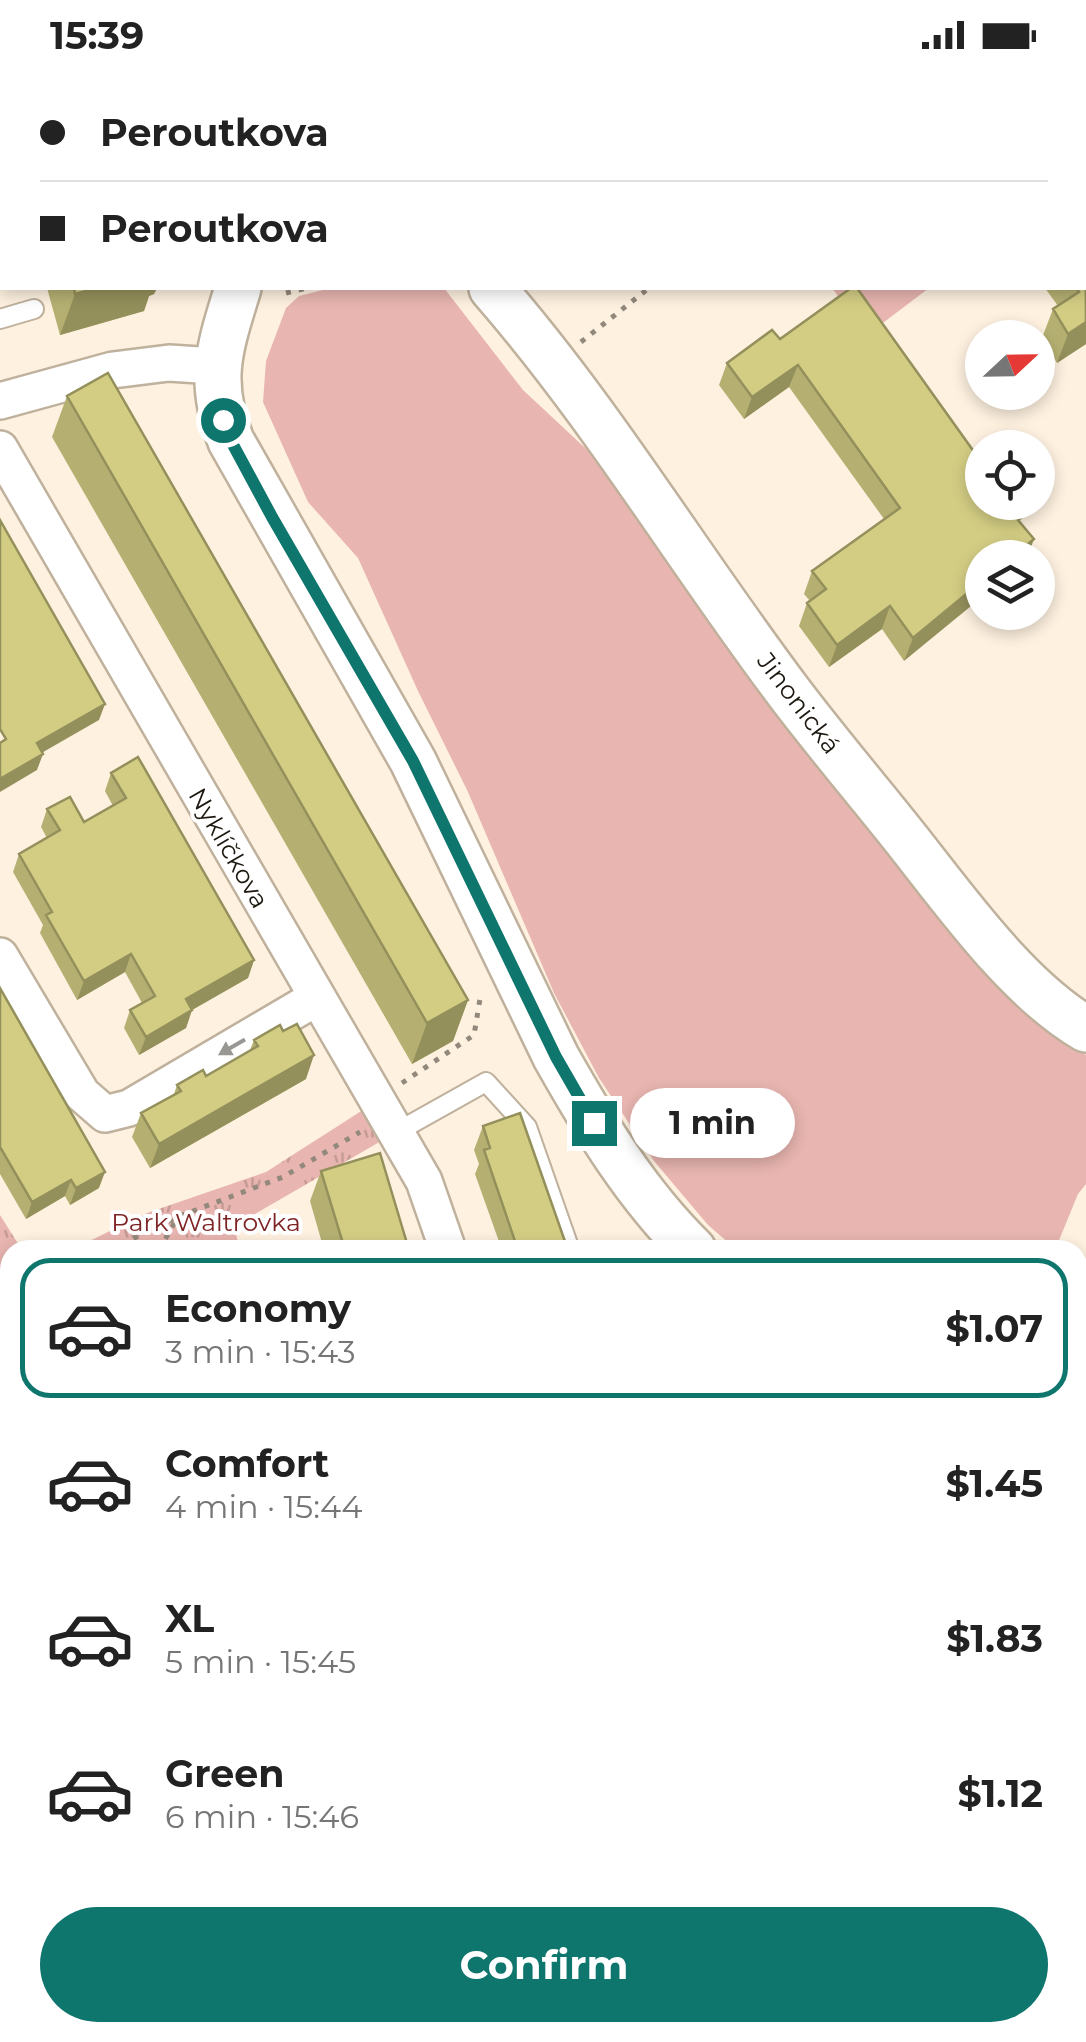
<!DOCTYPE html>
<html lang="en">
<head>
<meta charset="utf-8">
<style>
	body { margin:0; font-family:Montserrat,sans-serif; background:#f6f6f6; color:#222; height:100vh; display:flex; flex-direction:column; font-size:38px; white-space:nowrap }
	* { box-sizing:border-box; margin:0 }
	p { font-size:32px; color:#767676 }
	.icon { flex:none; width:55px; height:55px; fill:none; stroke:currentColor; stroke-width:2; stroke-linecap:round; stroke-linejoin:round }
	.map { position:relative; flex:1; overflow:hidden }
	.panel { position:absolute; left:0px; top:1170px; width:1088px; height:802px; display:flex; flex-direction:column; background:#fff; border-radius:30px 30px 0 0; box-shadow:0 5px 15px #0003 }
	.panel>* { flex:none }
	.guide { position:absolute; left:0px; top:0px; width:1088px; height:220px; box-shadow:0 5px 15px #0003; display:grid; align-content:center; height:220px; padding:0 40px; background:#fff }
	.needle { width:65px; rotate:68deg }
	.tools { position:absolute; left:965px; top:250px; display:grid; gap:20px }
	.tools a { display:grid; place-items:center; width:90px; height:90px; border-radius:50%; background:#fff; box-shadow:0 5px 15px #0003; font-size:50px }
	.end { position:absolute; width:45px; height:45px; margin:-22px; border:12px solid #0f766e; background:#fff; box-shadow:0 0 0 5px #fff }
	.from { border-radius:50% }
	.bubble { position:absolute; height:70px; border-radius:35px; background:#fff; box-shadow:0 5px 15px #0003; font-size:32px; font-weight:700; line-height:70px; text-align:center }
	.guide b { display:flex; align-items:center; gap:35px; height:95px; font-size:38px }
	.guide b+b { border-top:2px solid #e0e0e0 }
	.guide i { width:25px; height:25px; background:#222 }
	ul { padding:18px 0 0; list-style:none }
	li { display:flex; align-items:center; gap:30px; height:140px; margin:0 20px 15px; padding:0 20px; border:5px solid transparent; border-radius:30px }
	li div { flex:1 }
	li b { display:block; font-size:38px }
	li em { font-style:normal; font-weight:700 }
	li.selected { border-color:#0f766e }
	li>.icon { width:90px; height:90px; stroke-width:1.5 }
	.action { display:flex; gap:20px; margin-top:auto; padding:20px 40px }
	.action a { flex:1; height:115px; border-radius:60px; background:#0f766e; color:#fff; font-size:40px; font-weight:700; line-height:115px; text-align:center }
	.status { display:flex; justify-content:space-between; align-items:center; height:70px; padding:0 50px; background:#fff; direction:ltr }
	.status svg { height:28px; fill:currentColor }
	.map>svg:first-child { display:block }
	.grass { fill:#e8b5b0 }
	.forest { fill:url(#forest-firs) }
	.park { fill:url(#park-tufts) }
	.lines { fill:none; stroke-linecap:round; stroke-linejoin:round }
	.service-casing { stroke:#bfb19c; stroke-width:22 }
	.minor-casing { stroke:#bfb19c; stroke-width:40 }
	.tertiary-casing { stroke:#bfb19c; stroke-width:50 }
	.path { stroke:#92897c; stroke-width:5; stroke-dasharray:5 8; stroke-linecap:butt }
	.service { stroke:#fff; stroke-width:18 }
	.minor { stroke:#fff; stroke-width:35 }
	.tertiary { stroke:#fff; stroke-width:45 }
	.wall { fill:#b5b072 }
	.shaded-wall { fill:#94905c }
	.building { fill:#d3cd84; stroke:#94905c; stroke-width:2.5 }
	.oneway { fill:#999793 }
	.route { stroke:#0f766e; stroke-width:12 }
	.labels { text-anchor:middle; stroke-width:8; stroke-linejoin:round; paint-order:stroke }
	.street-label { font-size:25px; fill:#1c170f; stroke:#fff }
	.park-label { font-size:25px; fill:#7d2323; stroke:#fff }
</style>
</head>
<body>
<div class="status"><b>15:39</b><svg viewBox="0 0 49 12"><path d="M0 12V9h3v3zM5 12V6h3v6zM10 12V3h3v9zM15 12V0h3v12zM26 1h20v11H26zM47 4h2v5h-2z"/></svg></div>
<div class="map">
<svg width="1086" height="1972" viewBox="0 0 1086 1972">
	<defs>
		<pattern id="forest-firs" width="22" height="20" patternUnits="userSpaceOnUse" patternTransform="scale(2.5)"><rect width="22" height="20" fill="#e8b5b0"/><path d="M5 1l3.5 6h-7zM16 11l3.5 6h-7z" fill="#c69b96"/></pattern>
		<pattern id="park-tufts" width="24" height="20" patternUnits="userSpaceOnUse" patternTransform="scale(2.5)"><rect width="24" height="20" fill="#e8b5b0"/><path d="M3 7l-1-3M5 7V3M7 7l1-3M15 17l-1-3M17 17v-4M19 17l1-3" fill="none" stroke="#c69b96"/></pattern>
	</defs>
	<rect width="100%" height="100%" fill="#fef1e0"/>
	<path class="grass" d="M331 218H444L523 320 597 389 925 825 1053 967 1086 985V1114L1078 1124 1055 1180H737L708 1155 654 1091 599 1008 554 923 468 722 418 621 358 488 308 432 263 332 266 291 286 238 299 226Z
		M1078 1253 1086 1265V1423L1078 1418Z"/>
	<path class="forest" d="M832 218H929L867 265Z"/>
	<path class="park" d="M377 1031 395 1063 234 1156 240 1180H71L147 1143 266 1102Z
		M0 1145 22 1180H10V1300L0 1281Z
		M352 1962 353 1972H150L145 1963Z"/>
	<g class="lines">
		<g class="service-casing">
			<path id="service" d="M431 2 434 0
				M0 249 34 239
				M395 1063 486 1012 527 1057 570 1180"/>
		</g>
		<g class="minor-casing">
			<path id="minor" d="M39 0V2
				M0 193 2 192
				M0 331 113 300 169 293 215 296
				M0 379 424 1111 448 1180
				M0 886 82 1024 105 1044 129 1038 316 928
				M1078 1822 1086 1814
				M904 1972 916 1962
				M983 1972 986 1962"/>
		</g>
		<g class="tertiary-casing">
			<path id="tertiary" d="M327 2 339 0
				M238 218C220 277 207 310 231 371L413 691 556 987C595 1056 636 1124 693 1180
				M492 218C601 343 687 487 787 620 826 672 869 722 910 774 958 835 1019 920 1086 959
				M1078 1452 1086 1458"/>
		</g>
		<path class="path" d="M919 2 922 0
			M286 223 307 218
			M581 272 649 218
			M402 1013 474 965 481 923
			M110 1180 177 1147 283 1107 360 1062
			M159 1180 176 1150
			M0 1227 6 1231 10 1229
			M0 1290 10 1310
			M0 1853 10 1859
			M138 1962 142 1972
			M230 1962 231 1972
			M283 1962 284 1972
			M631 1962 634 1972
			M813 1962 815 1972
			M855 1962 875 1970
			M446 1972 457 1962"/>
		<use href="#service" class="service"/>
		<use href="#minor" class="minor"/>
		<use href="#tertiary" class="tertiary"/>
	</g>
	<path class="wall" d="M103 0H180V2H103Z
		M47 218H157L154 224 149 226 144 241 60 265Z
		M1045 218H1085L1086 274 1057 293 1042 268 1053 239 1058 236Z
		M780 269 1021 448 1020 452 904 591 882 559 829 597 799 556 807 533 810 531 804 524 812 501 884 449 789 317 744 349 719 315 727 293Z
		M67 326 468 930 453 971 412 994 52 367Z
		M111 703 254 890 248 908 192 940 186 958 139 985 124 958 130 940 142 933 125 902 77 930 40 863 43 855 13 802 19 784 47 768 41 757 47 739 84 752 113 736 105 721Z
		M0 918 99 1118 70 1135 65 1126 26 1149 0 1104Z
		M254 970 306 1009 150 1098 132 1067 141 1043 174 1024 177 1015 206 1006 250 980Z
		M483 1056 568 1180H502L475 1104 479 1094 474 1080Z
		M321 1101 409 1180H324L310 1131Z
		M1086 1852V1876L1080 1869Z"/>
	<path class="shaded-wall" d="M2 111V138L0 139V112Z
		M97 218H157L154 224 149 226 144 241 60 265 75 224Z
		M1086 252V274L1057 293 1068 264Z
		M798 295 789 317 744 349 752 327Z
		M1034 469 1027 488H1011Z
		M982 511V527L904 591 913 568Z
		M890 536 882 559 829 597 837 575Z
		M105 634 99 650 31 689 37 673Z
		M43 684 37 700 0 722V709Z
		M131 884 125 902 77 930 84 911Z
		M254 890 248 908 192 940 186 958 139 985 146 967 186 929Z
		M468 930 453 971 412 994 427 953Z
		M314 985 306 1009 150 1098 159 1074Z
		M105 1102 99 1118 70 1135 76 1118Z
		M71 1110 65 1126 26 1149 32 1132Z
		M1086 1699V1700L1078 1723V1701Z
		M10 1774V1812L0 1814V1776Z"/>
	<path class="building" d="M8 0 9 2H2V111L0 112V2Z
		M138 0H180V2H139Z
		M481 0H624L626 2H483Z
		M1085 126 1086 252 1068 264 1053 239 1079 222 1076 218H1085Z
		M74 218H97L75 224Z
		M851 218H857L982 393V432H1011L1021 448 1018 450 1034 469 1011 488H982V511L913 568 890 536 837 575 807 533 826 519 812 501 900 438 798 295 752 327 727 293 772 260 780 269Z
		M108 303 468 930 427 953 67 326Z
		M0 450 105 634 37 673 43 684 0 709V673L6 669 0 659Z
		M138 687 254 890 186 929 192 940 146 967 130 940 155 926 131 884 84 911 46 845 52 842 19 784 60 760 47 739 70 727 84 752 126 728 111 703Z
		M0 918 105 1102 76 1118 71 1110 32 1132 0 1077Z
		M297 954 314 985 159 1074 141 1043 181 1021 177 1015 203 1000 206 1006 258 976 254 970 280 955 283 961Z
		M520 1043 568 1180H518L484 1080 490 1078 483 1056Z
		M380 1083 409 1180H345L321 1101Z
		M1078 1662 1086 1696V1699L1078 1701Z
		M10 1701V1774L0 1776V1704Z
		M7 1864 10 1871V1962H49L53 1970 49 1972H0V1868Z
		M482 1962H613L616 1972H454Z
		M1028 1962H1063L1059 1972H1024Z"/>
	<defs><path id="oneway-solid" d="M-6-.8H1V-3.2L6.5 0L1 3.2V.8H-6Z" transform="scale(2.5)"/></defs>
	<use class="oneway" href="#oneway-solid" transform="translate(232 977) rotate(150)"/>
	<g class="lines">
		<path class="route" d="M223 350 231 371 272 447 413 691 556 987 594 1053"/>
	</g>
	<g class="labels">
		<g class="street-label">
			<text transform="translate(799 633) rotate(53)" y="9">Jinonická</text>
			<text transform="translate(229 778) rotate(60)" y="9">Nyklíčkova</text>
		</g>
		<g class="park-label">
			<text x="206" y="1161">Park Waltrovka</text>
		</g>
	</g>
</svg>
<div class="tools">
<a><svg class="needle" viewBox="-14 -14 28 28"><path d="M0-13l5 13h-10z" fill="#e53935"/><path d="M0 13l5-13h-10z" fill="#767676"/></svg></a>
<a><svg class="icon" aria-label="locate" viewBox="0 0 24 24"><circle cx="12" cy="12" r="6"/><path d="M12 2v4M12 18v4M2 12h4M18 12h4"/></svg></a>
<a><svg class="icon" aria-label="layers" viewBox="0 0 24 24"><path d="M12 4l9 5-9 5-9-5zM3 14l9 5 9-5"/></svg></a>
</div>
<i class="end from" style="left:223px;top:350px"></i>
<i class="end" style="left:594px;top:1053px"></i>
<div class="bubble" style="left:630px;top:1018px;width:165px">1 min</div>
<div class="guide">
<b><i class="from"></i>Peroutkova</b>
<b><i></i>Peroutkova</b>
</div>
<section class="panel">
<ul>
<li class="selected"><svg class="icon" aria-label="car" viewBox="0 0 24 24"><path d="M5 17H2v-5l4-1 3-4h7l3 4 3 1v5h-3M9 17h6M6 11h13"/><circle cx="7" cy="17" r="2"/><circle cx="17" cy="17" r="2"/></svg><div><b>Economy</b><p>3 min · 15:43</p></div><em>$1.07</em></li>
<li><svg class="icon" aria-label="car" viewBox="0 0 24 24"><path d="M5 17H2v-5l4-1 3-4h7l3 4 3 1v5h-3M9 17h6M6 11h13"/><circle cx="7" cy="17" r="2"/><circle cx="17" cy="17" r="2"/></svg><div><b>Comfort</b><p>4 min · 15:44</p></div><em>$1.45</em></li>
<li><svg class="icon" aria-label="car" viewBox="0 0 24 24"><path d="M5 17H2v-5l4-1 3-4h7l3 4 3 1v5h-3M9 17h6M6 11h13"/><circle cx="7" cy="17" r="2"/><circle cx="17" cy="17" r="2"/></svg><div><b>XL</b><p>5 min · 15:45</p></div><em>$1.83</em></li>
<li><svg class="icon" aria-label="car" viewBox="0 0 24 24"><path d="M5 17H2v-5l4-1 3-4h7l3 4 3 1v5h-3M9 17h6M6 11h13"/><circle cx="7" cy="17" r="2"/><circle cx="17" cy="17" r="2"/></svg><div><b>Green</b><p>6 min · 15:46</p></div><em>$1.12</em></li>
</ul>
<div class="action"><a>Confirm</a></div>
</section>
</div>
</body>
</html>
